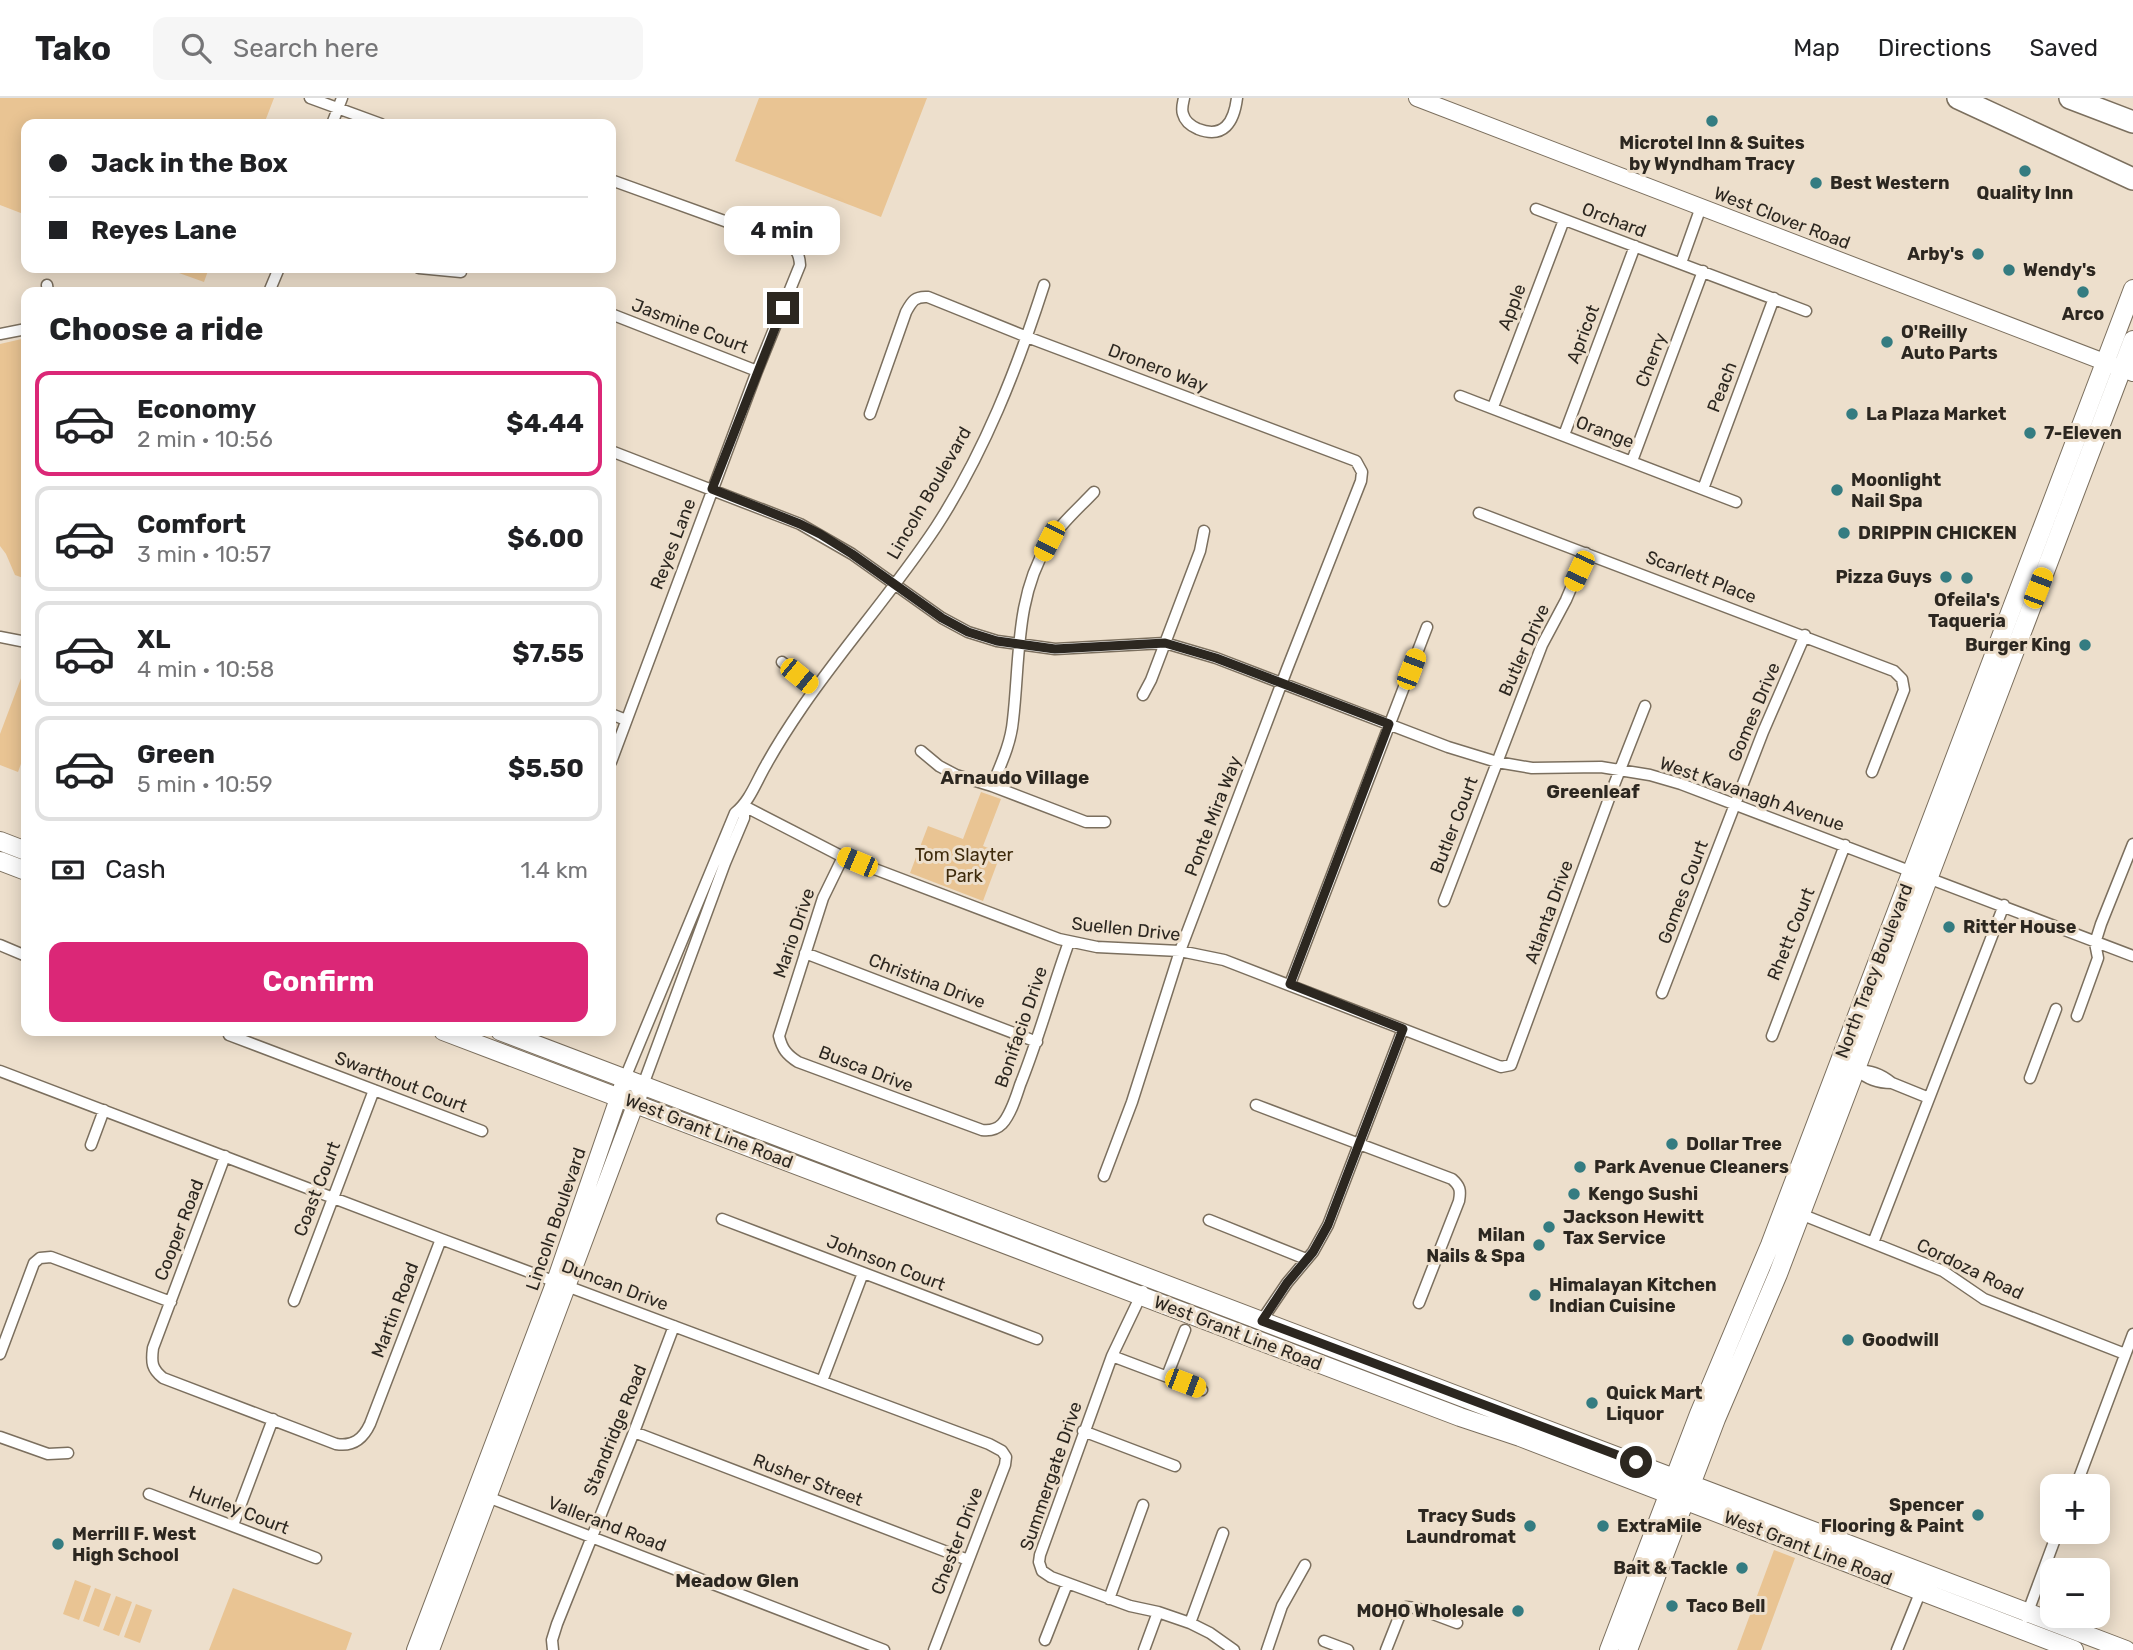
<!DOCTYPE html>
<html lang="en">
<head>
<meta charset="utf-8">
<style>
	body { margin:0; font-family:Rubik,sans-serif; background:#f6f6f6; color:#202124; height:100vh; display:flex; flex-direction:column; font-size:26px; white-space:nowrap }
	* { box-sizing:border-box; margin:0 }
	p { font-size:23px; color:#757577 }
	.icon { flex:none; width:38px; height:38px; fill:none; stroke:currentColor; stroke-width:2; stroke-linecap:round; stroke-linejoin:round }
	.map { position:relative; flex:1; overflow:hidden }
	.details { position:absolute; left:21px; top:189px; width:595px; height:749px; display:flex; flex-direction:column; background:#fff; border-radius:14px; box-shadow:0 4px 18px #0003 }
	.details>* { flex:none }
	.banner { position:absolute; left:21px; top:21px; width:595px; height:154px; border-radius:14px; box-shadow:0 4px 18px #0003; display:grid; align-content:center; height:154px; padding:0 28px; background:#fff }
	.tools { position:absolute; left:2040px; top:1376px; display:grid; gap:14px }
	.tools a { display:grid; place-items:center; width:70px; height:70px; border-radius:14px; background:#fff; box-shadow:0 4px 18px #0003; font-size:35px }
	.end { position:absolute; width:32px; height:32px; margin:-16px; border:9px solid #2c2720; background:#fff; box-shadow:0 0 0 4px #fff }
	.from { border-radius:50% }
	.bubble { position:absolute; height:49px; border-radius:14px; background:#fff; box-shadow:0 4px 18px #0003; font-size:23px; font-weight:700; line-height:49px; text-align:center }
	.car { position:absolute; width:21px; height:42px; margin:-21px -10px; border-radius:9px; box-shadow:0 0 5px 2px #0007; background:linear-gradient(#f5c518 24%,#345 0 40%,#f5c518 0 76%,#345 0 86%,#f5c518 0) }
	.banner b { display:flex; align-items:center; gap:24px; height:66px; font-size:26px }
	.banner b+b { border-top:2px solid #e0e0e0 }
	.banner i { width:18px; height:18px; background:#202124 }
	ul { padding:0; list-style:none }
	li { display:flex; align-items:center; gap:21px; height:105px; margin:0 14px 10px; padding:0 14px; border:4px solid #e0e0e0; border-radius:14px }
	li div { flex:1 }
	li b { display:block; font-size:26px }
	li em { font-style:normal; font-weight:700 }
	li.on { border-color:#db2777 }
	li>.icon { width:63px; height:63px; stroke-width:1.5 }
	h2 { padding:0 28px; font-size:32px; line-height:84px }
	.pay { display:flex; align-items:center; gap:18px; height:77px; padding:0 28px; font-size:26px }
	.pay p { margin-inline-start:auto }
	.primary-button { display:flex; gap:14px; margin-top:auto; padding:14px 28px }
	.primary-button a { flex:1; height:80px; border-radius:14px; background:#db2777; color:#fff; font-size:28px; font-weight:700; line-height:80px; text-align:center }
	header { display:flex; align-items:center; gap:42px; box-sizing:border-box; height:98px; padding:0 35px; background:#fff; border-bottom:2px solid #e0e0e0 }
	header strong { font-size:33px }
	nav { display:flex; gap:38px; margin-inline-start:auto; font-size:24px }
	.search { width:490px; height:63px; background:#f6f6f6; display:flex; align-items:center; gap:18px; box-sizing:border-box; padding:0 24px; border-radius:14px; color:#757577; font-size:26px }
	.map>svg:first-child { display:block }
	.green { fill:#e9c493 }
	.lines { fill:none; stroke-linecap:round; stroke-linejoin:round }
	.street-casing { stroke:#7b6f5e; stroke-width:13 }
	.secondary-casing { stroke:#7b6f5e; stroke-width:18 }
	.primary-casing { stroke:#7b6f5e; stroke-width:20 }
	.highway-casing { stroke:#7b6f5e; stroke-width:24 }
	.street { stroke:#fff; stroke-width:10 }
	.secondary { stroke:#fff; stroke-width:16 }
	.primary { stroke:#fff; stroke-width:18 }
	.highway { stroke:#fff; stroke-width:21 }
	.route { stroke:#2c2720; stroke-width:9 }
	.poi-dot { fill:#347c81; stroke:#eddfcc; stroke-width:2.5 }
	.labels { text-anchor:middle; stroke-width:6; stroke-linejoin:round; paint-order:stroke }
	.poi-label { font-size:18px; font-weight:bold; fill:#2c2720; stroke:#eddfcc; text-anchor:start }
	.street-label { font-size:18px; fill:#2c2720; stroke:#eddfcc }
	.park-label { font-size:18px; fill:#3e2a0b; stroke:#eddfcc }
	.neighbourhood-label { font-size:19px; font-weight:bold; fill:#2c2720; stroke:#eddfcc }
</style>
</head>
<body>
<header>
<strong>Tako</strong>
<div class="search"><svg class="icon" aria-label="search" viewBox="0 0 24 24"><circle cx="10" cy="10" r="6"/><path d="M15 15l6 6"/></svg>Search here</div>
<nav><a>Map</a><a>Directions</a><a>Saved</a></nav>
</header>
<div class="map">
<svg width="2133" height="1552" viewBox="0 0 2133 1552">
	<rect width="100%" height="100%" fill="#eddfcc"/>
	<path class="green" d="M0 0H274L264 26H26V117L0 107Z
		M759 0H927L881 119 735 63Z
		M165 170H209L204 184Z
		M26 240V481L15 477 6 456 0 448V246Z
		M26 567V652L18 674 0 667V636Z
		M981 694 1001 701 983 748 1001 755 983 803 910 775 928 728 963 741Z
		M1774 1452 1795 1460 1761 1552H1737Z
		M75 1482 91 1488 79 1522 63 1516Z
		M95 1490 111 1496 99 1529 83 1523Z
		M233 1490 352 1535 346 1552H209Z
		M116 1498 132 1504 119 1538 103 1532Z
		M136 1506 152 1512 140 1545 124 1539Z"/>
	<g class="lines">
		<g class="street-casing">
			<path id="street" d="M310 0 381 26
				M1184 0C1183 5 1181 11 1183 16 1185 24 1191 28 1198 31 1224 41 1234 24 1237 0
				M332 26 342 0
				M611 82 780 143C794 150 799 151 800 167L757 273 611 664
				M1536 111 1806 213
				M1681 165 1701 109
				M419 170 461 174
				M47 187 48 194
				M269 194 279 170
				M611 216 757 273
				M0 236 26 231
				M1460 298 1736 404
				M1493 309 1564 122
				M870 316 906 214C912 203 915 198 928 199L1027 239 1356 363 1362 374 1361 383 1287 571 1180 853 1132 1004 1104 1078
				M1564 337 1635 148
				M611 353 800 426 852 456 942 520 968 534 997 543 1055 551 1165 545 1216 560 1448 649 1497 664 1532 670 1601 669 1650 677 1681 686 2133 858
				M1632 363 1703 173
				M1703 391 1774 200
				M1479 415 1894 573 1902 581 1904 592 1872 674
				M0 539 26 544
				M782 564 815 591
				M1143 597 1151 582 1200 453 1204 433
				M611 616 626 622
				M921 653 939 668 956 677 992 688 1086 724H1105
				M992 688C1001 666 1011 645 1013 622 1020 563 1015 499 1048 446 1059 427 1079 410 1094 394
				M744 708 843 759 1059 841 1097 849 1180 853 1224 862 1501 969 1511 967 1614 687 1645 608
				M843 759 823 800 779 938C782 951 787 957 798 964L982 1032C990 1033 996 1032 1002 1026 1011 1016 1016 999 1020 987 1039 940 1052 891 1069 844
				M1444 803 1542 547 1566 502 1586 455
				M0 847 26 858
				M805 855 1037 944
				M1290 886 1427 529
				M1662 895 1763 634 1805 537
				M2077 918 2098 860 2095 845 2101 826 2133 746
				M229 937 482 1033
				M1772 938 1845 747
				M1856 972C1871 973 1880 975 1892 985 1877 985 1868 981 1856 972Z
				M0 973 441 1141 989 1346 1002 1353 1006 1359 1005 1367 934 1552
				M625 980 735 715C750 703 756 684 766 667 777 647 790 627 803 608 845 547 895 491 936 429 984 355 1017 271 1044 187
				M2030 980 2056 911
				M1892 985 1929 1000
				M643 987 725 765 744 720V708
				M1256 1007 1452 1081C1460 1088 1461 1092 1459 1103L1419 1205
				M91 1047 104 1012
				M225 1058 153 1250C151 1265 152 1271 163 1280L336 1346C353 1349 363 1341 370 1326L441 1141
				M1798 1115 1943 1173 1984 1201 2125 1256
				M722 1121 1037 1241
				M1209 1122 1306 1161
				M1873 1145 2004 807
				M1143 1193 1112 1258 1040 1457 1039 1464 1042 1473 1051 1479 1130 1508 1158 1514 1190 1525 1210 1535 1234 1552
				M294 1203 374 992
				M1260 1225 1287 1185 1313 1154 1328 1127 1403 931
				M0 1256 34 1165 40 1160 51 1159 171 1204
				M1112 1258 1202 1292
				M1167 1278 1185 1232
				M822 1283 863 1175
				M1083 1333 1175 1368
				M634 1334 968 1462
				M0 1339 48 1356 68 1355
				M2076 1388 2133 1236
				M149 1396 316 1460
				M485 1398 884 1552
				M233 1427 273 1321
				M1109 1501 1143 1407
				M2026 1519 2058 1433
				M1190 1525 1223 1435
				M1045 1542 1067 1486
				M1324 1543 1348 1552
				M553 1552 552 1542 557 1526 634 1334 674 1228
				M1144 1552 1158 1514
				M1267 1552 1282 1508 1305 1467
				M1386 1552 1401 1514 1406 1509 1417 1510 1457 1525
				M1897 1552 1922 1490"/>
		</g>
		<g class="secondary-casing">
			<path id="secondary" d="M1417 0 2133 275
				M415 1552 555 1183 625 980
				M431 1552 640 994"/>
		</g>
		<g class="primary-casing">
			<path id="primary" d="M0 743 26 753
				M0 763 26 773
				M443 933 1460 1319 1520 1339 2074 1552
				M500 933 2126 1552
				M1609 1552 1699 1316 1770 1147 2133 191
				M1628 1552 1716 1321 1778 1176 2133 242"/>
		</g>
		<g class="highway-casing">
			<path id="highway" d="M1958 0 2133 81
				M2070 0 2133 24"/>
		</g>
		<use href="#street" class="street"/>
		<use href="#secondary" class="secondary"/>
		<use href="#primary" class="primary"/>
		<use href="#highway" class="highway"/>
	</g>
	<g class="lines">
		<path class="route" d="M783 210 712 391 800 426 820 436 852 456 942 520 968 534 997 543 1055 551 1165 545 1216 560 1389 626 1290 886 1403 931 1328 1127 1313 1154 1287 1185 1262 1223 1636 1364"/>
	</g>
	<g class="poi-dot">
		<circle cx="1712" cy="23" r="7"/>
		<circle cx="2025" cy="73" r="7"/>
		<circle cx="1816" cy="85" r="7"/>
		<circle cx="1978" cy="156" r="7"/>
		<circle cx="2009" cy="172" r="7"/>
		<circle cx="2083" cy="194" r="7"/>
		<circle cx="1887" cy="244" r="7"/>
		<circle cx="1852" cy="316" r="7"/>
		<circle cx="2030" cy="335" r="7"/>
		<circle cx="1837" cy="392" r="7"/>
		<circle cx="1844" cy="435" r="7"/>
		<circle cx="1946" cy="479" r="7"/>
		<circle cx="1967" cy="480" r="7"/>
		<circle cx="2085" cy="547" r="7"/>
		<circle cx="1949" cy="829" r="7"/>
		<circle cx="1672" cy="1046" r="7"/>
		<circle cx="1580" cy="1069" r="7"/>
		<circle cx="1574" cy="1096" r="7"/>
		<circle cx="1549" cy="1129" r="7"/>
		<circle cx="1539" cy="1147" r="7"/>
		<circle cx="1535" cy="1197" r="7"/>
		<circle cx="1848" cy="1242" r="7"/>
		<circle cx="1592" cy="1305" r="7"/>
		<circle cx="1978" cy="1417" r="7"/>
		<circle cx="1530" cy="1428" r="7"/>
		<circle cx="1603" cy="1428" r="7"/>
		<circle cx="58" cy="1446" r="7"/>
		<circle cx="1742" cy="1470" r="7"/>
		<circle cx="1672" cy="1508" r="7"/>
		<circle cx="1518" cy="1513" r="7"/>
	</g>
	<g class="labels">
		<g class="poi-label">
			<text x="1712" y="51" text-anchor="middle">Microtel Inn &amp; Suites<tspan x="1712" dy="21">by Wyndham Tracy</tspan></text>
			<text x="1830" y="91">Best Western</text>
			<text x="2025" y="101" text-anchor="middle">Quality Inn</text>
			<text x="1964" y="162" text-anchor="end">Arby's</text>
			<text x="2023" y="178">Wendy's</text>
			<text x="2083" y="222" text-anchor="middle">Arco</text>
			<text x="1901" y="240">O'Reilly<tspan x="1901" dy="21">Auto Parts</tspan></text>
			<text x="1866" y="322">La Plaza Market</text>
			<text x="2044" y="341">7-Eleven</text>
			<text x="1851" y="388">Moonlight<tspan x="1851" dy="21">Nail Spa</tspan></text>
			<text x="1858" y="441">DRIPPIN CHICKEN</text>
			<text x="1932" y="485" text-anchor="end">Pizza Guys</text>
			<text x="1967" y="508" text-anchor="middle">Ofeila's<tspan x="1967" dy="21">Taqueria</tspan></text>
			<text x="2071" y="553" text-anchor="end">Burger King</text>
			<text x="1963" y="835">Ritter House</text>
			<text x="1686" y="1052">Dollar Tree</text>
			<text x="1594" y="1075">Park Avenue Cleaners</text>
			<text x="1588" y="1102">Kengo Sushi</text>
			<text x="1563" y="1125">Jackson Hewitt<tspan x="1563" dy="21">Tax Service</tspan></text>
			<text x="1525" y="1143" text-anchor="end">Milan<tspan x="1525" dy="21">Nails &amp; Spa</tspan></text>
			<text x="1549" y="1193">Himalayan Kitchen<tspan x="1549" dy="21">Indian Cuisine</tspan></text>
			<text x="1862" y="1248">Goodwill</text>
			<text x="1606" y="1301">Quick Mart<tspan x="1606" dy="21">Liquor</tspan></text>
			<text x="1964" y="1413" text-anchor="end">Spencer<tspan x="1964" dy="21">Flooring &amp; Paint</tspan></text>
			<text x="1516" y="1424" text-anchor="end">Tracy Suds<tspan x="1516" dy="21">Laundromat</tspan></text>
			<text x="1617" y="1434">ExtraMile</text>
			<text x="72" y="1442">Merrill F. West<tspan x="72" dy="21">High School</tspan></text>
			<text x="1728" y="1476" text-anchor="end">Bait &amp; Tackle</text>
			<text x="1686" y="1514">Taco Bell</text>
			<text x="1504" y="1519" text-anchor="end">MOHO Wholesale</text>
		</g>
		<g class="street-label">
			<text transform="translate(1782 120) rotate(21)" y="6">West Clover Road</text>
			<text transform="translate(1614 122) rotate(21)" y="6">Orchard</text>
			<text transform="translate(1512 209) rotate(-69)" y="6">Apple</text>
			<text transform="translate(690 228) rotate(21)" y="6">Jasmine Court</text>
			<text transform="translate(1583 236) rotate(-69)" y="6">Apricot</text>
			<text transform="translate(1651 262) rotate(-69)" y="6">Cherry</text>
			<text transform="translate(1158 270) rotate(21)" y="6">Dronero Way</text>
			<text transform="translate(1722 289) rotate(-69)" y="6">Peach</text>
			<text transform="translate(1605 334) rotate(21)" y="6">Orange</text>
			<text transform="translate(929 395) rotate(-60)" y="6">Lincoln Boulevard</text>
			<text transform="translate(673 446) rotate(-69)" y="6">Reyes Lane</text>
			<text transform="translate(1701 479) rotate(21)" y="6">Scarlett Place</text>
			<text transform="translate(1524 552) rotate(-66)" y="6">Butler Drive</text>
			<text transform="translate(1754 614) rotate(-67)" y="6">Gomes Drive</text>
			<text transform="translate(1752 696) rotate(19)" y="6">West Kavanagh Avenue</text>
			<text transform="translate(1213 718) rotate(-69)" y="6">Ponte Mira Way</text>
			<text transform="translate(1454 727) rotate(-69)" y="6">Butler Court</text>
			<text transform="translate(1683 794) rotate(-69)" y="6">Gomes Court</text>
			<text transform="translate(1549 814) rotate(-70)" y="6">Atlanta Drive</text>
			<text transform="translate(1126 831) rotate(6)" y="6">Suellen Drive</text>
			<text transform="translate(794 835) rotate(-71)" y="6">Mario Drive</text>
			<text transform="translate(1791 836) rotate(-68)" y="6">Rhett Court</text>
			<text transform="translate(1874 873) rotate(-69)" y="6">North Tracy Boulevard</text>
			<text transform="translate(927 883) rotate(21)" y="6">Christina Drive</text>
			<text transform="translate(1021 929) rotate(-71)" y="6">Bonifacio Drive</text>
			<text transform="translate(866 971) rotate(21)" y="6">Busca Drive</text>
			<text transform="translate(401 984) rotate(21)" y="6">Swarthout Court</text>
			<text transform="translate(709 1033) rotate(21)" y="6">West Grant Line Road</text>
			<text transform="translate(317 1091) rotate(-69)" y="6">Coast Court</text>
			<text transform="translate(556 1121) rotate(-71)" y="6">Lincoln Boulevard</text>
			<text transform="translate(179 1132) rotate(-69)" y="6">Cooper Road</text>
			<text transform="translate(886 1165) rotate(21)" y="6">Johnson Court</text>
			<text transform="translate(1970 1171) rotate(26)" y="6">Cordoza Road</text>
			<text transform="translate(615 1187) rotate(21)" y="6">Duncan Drive</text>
			<text transform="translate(395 1212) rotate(-69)" y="6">Martin Road</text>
			<text transform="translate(1238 1235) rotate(21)" y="6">West Grant Line Road</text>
			<text transform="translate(615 1332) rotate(-68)" y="6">Standridge Road</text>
			<text transform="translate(1051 1378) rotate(-71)" y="6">Summergate Drive</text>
			<text transform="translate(808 1382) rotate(21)" y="6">Rusher Street</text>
			<text transform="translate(239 1412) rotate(21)" y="6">Hurley Court</text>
			<text transform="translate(607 1426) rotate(21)" y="6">Vallerand Road</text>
			<text transform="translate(957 1443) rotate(-69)" y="6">Chester Drive</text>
			<text transform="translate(1808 1450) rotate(21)" y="6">West Grant Line Road</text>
		</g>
		<g class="park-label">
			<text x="964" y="763">Tom Slayter<tspan x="964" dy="21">Park</tspan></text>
		</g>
		<g class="neighbourhood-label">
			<text x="1015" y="686">Arnaudo Village</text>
			<text x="1593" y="700">Greenleaf</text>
			<text x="737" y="1489">Meadow Glen</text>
		</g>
	</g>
</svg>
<div class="tools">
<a>+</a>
<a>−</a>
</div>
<i class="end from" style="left:1636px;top:1364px"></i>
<i class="end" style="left:783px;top:210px"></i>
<div class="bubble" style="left:724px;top:108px;width:116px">4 min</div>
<i class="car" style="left:1049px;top:443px;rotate:207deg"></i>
<i class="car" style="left:1579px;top:473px;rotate:205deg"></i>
<i class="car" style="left:2038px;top:490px;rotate:21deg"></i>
<i class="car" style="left:1411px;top:571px;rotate:21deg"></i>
<i class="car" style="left:799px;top:578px;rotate:129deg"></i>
<i class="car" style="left:857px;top:764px;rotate:293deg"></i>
<i class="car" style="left:1185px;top:1285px;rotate:111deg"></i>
<div class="banner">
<b><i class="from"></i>Jack in the Box</b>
<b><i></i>Reyes Lane</b>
</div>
<section class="details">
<h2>Choose a ride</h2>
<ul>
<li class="on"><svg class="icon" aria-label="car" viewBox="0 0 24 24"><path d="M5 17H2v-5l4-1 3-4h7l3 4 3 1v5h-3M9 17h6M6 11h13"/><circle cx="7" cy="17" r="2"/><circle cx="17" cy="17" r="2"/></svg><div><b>Economy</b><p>2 min · 10:56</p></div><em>$4.44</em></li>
<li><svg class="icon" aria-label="car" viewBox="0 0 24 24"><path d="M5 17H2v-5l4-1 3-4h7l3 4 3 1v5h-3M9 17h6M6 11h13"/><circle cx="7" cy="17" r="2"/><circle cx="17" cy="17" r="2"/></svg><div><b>Comfort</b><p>3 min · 10:57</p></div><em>$6.00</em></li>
<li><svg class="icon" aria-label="car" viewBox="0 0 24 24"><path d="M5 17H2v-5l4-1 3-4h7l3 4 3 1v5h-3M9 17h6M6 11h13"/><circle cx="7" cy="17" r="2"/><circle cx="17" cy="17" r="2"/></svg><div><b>XL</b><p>4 min · 10:58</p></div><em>$7.55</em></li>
<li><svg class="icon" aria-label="car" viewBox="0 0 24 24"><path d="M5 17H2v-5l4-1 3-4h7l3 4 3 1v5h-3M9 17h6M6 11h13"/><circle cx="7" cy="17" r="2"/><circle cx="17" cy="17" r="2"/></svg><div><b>Green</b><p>5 min · 10:59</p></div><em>$5.50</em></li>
</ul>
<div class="pay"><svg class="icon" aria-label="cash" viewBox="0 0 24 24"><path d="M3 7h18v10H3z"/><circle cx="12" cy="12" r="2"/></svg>Cash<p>1.4 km</p></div>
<div class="primary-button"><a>Confirm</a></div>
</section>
</div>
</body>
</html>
